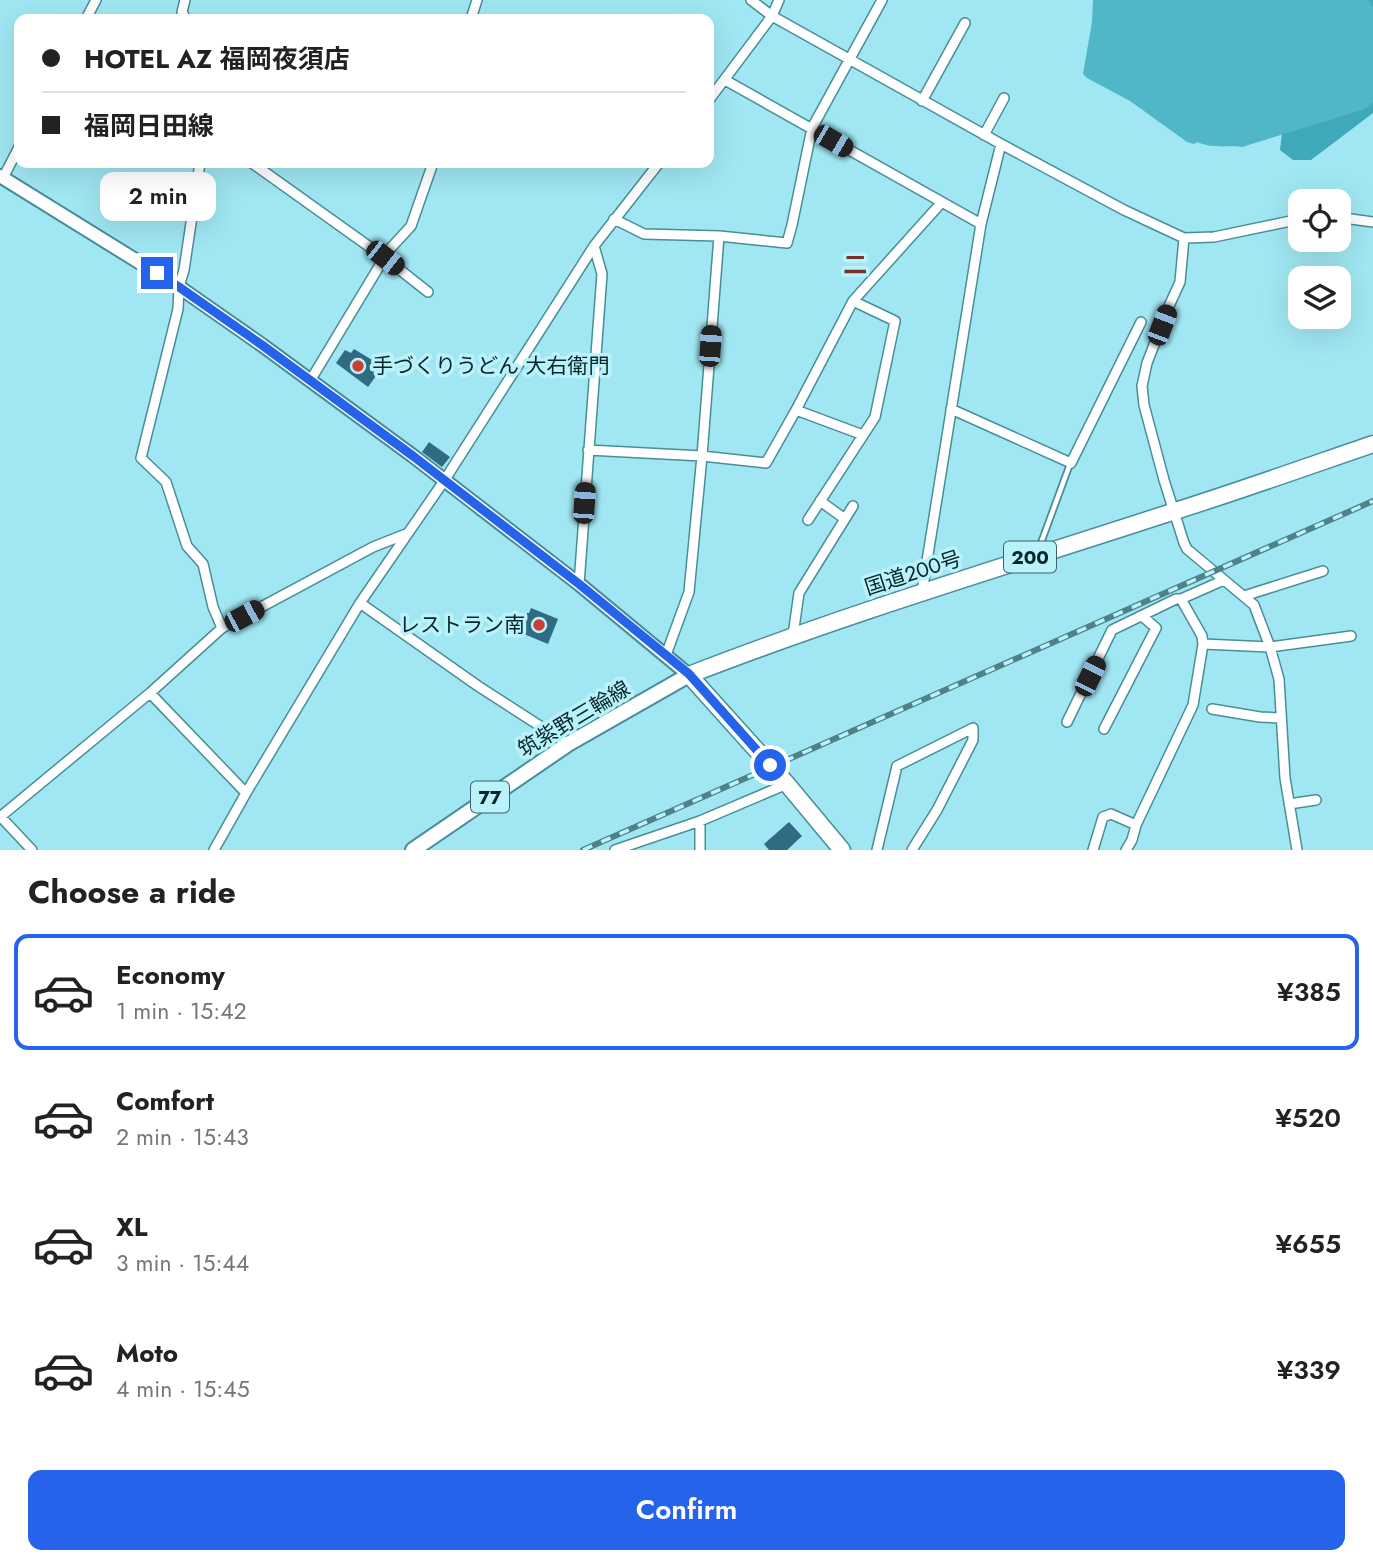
<!DOCTYPE html>
<html lang="en">
<head>
<meta charset="utf-8">
<style>
	body { margin:0; font-family:Jost,"Noto Sans JP",sans-serif; background:#f6f6f6; color:#222; height:100vh; display:flex; flex-direction:column; font-size:26px; white-space:nowrap }
	* { box-sizing:border-box; margin:0 }
	p { font-size:23px; color:#767676 }
	.icon { flex:none; width:38px; height:38px; fill:none; stroke:currentColor; stroke-width:2; stroke-linecap:round; stroke-linejoin:round }
	.map { position:relative; height:850px; overflow:hidden }
	.side { display:flex; flex-direction:column; background:#fff; flex:1 }
	.side>* { flex:none }
	.top-card { position:absolute; left:14px; top:14px; width:700px; height:154px; border-radius:14px; box-shadow:0 7px 28px #0002; display:grid; align-content:center; height:154px; padding:0 28px; background:#fff }
	.controls { position:absolute; left:1288px; top:189px; display:grid; gap:14px }
	.controls a { display:grid; place-items:center; width:63px; height:63px; border-radius:14px; background:#fff; box-shadow:0 7px 28px #0002; font-size:35px }
	.end { position:absolute; width:32px; height:32px; margin:-16px; border:9px solid #2563eb; background:#fff; box-shadow:0 0 0 4px #fff }
	.from { border-radius:50% }
	.bubble { position:absolute; height:49px; border-radius:14px; background:#fff; box-shadow:0 7px 28px #0002; font-size:23px; font-weight:600; line-height:49px; text-align:center }
	.car { position:absolute; width:21px; height:42px; margin:-21px -10px; border-radius:9px; box-shadow:0 0 5px 2px #0007; background:linear-gradient(#222 24%,#8ab4d8 0 40%,#222 0 76%,#8ab4d8 0 86%,#222 0) }
	.top-card b { display:flex; align-items:center; gap:24px; height:66px; font-size:26px }
	.top-card b+b { border-top:2px solid #e0e0e0 }
	.top-card i { width:18px; height:18px; background:#222 }
	ul { padding:0; list-style:none }
	li { display:flex; align-items:center; gap:21px; height:116px; margin:0 14px 10px; padding:0 14px; border:4px solid transparent; border-radius:14px }
	li div { flex:1 }
	li b { display:block; font-size:26px }
	li em { font-style:normal; font-weight:600 }
	li.active { border-color:#2563eb }
	li>.icon { width:63px; height:63px; stroke-width:1.5 }
	h2 { padding:0 28px; font-size:32px; line-height:84px }
	.button { display:flex; gap:14px; margin-top:auto; padding:14px 28px }
	.button a { flex:1; height:80px; border-radius:14px; background:#2563eb; color:#fff; font-size:28px; font-weight:600; line-height:80px; text-align:center }
	.map>svg:first-child { display:block }
	.forest { fill:#3ea9b8 }
	.water { fill:#4fb7c7 }
	.building { fill:#306a83 }
	.lines { fill:none; stroke-linecap:round; stroke-linejoin:round }
	.service-casing { stroke:#488e99; stroke-width:8 }
	.minor-casing { stroke:#488e99; stroke-width:12 }
	.secondary-casing { stroke:#488e99; stroke-width:16 }
	.primary-casing { stroke:#488e99; stroke-width:18 }
	.trunk-casing { stroke:#488e99; stroke-width:19 }
	.service { stroke:#fff; stroke-width:4.5 }
	.minor { stroke:#fff; stroke-width:9 }
	.secondary { stroke:#fff; stroke-width:12 }
	.primary { stroke:#fff; stroke-width:14 }
	.trunk { stroke:#fff; stroke-width:16 }
	.rail-casing { stroke:#4f8189; stroke-width:6 }
	.rail { stroke:#baf2fb; stroke-width:3.5; stroke-dasharray:10; stroke-linecap:butt }
	.route { stroke:#2563eb; stroke-width:9 }
	.poi-dot { fill:#cd3f33; stroke:#baf2fb; stroke-width:2.5 }
	.labels { text-anchor:middle; stroke-width:7; stroke-linejoin:round; paint-order:stroke }
	.shield { fill:#baf2fb; stroke:#3d6369; stroke-width:2 }
	.shield-label { font-size:19px; font-weight:bold; fill:#07262a }
	.poi-label { font-size:21px; fill:#07262a; stroke:#baf2fb; text-anchor:start }
	.street-label { font-size:21px; fill:#07262a; stroke:#baf2fb }
	.quarter-label { font-size:24px; font-weight:bold; fill:#763028; stroke:#baf2fb }
</style>
</head>
<body>
<div class="map">
<svg width="1373" height="850" viewBox="0 0 1373 850">
	<rect width="100%" height="100%" fill="#a0e7f3"/>
	<path class="forest" d="M1313 0H1373V113L1311 160H1293L1280 150 1282 133Z"/>
	<path class="water" d="M1093 0H1368L1373 7V102L1365 109 1349 114 1242 147C1225 145 1213 149 1197 142L1194 144 1187 142 1130 101 1087 78 1083 74 1092 22Z"/>
	<path class="building" d="M354 349 377 363 374 368 379 372 368 387 336 363 345 350 351 353Z
		M429 442 450 457 442 467 422 452Z
		M531 608 558 619 548 644 519 632 527 613H529Z
		M789 822 802 836 787 850H769L764 844Z"/>
	<g class="lines">
		<g class="service-casing">
			<path id="service" d="M1038 551 1070 464"/>
		</g>
		<g class="minor-casing">
			<path id="minor" d="M185 0 182 12 186 19
				M751 0 772 16 1001 144 1124 210 1184 238 1214 237 1300 219
				M86 19 96 0
				M471 19 477 0
				M725 80 981 224
				M709 100 772 16 779 0
				M922 101 965 23
				M984 135 1004 98
				M200 163 184 270 179 287 178 309 141 458 166 482 187 546 203 564 213 607 222 628
				M252 163 385 258 428 292
				M3 178 19 147
				M614 219 644 234 719 236 787 243 792 225 812 128 882 0
				M1339 219H1351L1373 222
				M1184 238 1180 282 1169 306 1147 363 1142 386 1144 405 1164 480 1184 543 1187 549 1254 605 1270 647 1279 679 1285 778 1297 850
				M310 381 389 250 411 226 433 163
				M951 409 1071 463 1141 322
				M796 410 863 435
				M588 450 702 456 766 463 796 410 853 301 942 202
				M820 501 845 519
				M808 520 875 417 895 321 853 301
				M579 584 602 274 594 246
				M922 592 981 224 1001 144
				M1244 596 1323 571
				M1181 599 1202 636 1203 644
				M360 603 478 686 568 744
				M793 635 799 593 853 506
				M666 655 689 592 702 456 719 236
				M150 693 246 793
				M1212 709 1260 717 1281 718
				M1067 722 1112 630 1176 599H1181L1224 580
				M1104 729 1156 628 1142 616
				M1289 804 1316 800
				M0 816 32 850
				M0 817 150 693 222 628 373 547 406 534
				M214 850 246 793 360 603 444 481 594 246 659 163
				M615 850 700 821 787 784
				M700 850V821
				M877 850 897 766 973 728V740L937 810 912 850
				M1093 850 1103 817 1111 814 1136 825
				M1126 850 1132 840 1136 825 1193 705 1203 644 1270 647 1351 636"/>
		</g>
		<g class="secondary-casing">
			<path id="secondary" d="M0 176 179 287 262 345 413 456 579 584 689 675"/>
		</g>
		<g class="primary-casing">
			<path id="primary" d="M413 850 568 744 689 675"/>
		</g>
		<g class="trunk-casing">
			<path id="trunk" d="M842 850 787 784 689 675C848 613 1010 565 1172 512 1239 491 1306 467 1373 444"/>
		</g>
		<use href="#service" class="service"/>
		<use href="#minor" class="minor"/>
		<use href="#secondary" class="secondary"/>
		<use href="#primary" class="primary"/>
		<use href="#trunk" class="trunk"/>
		<g class="rail-casing">
			<path id="rail" d="M583 850 1373 501"/>
		</g>
		<use href="#rail" class="rail"/>
	</g>
	<g class="lines">
		<path class="route" d="M157 273 179 287 262 345 413 456 579 584 689 674 770 765"/>
	</g>
	<g class="poi-dot">
		<circle cx="358" cy="366" r="7"/>
		<circle cx="539" cy="625" r="7"/>
	</g>
	<g class="labels">
		<g class="shield">
			<rect x="1004" y="541.5" width="52" height="31" rx="5"/>
			<rect x="471" y="781.5" width="38" height="31" rx="5"/>
		</g>
		<g class="shield-label">
			<text x="1030" y="564">200</text>
			<text x="490" y="804">77</text>
		</g>
		<g class="poi-label">
			<text x="372" y="373">手づくりうどん 大右衛門</text>
			<text x="525" y="632" text-anchor="end">レストラン南</text>
		</g>
		<g class="street-label">
			<text transform="translate(913 573) rotate(-18)" y="7">国道200号</text>
			<text transform="translate(574 719) rotate(-31)" y="7">筑紫野三輪線</text>
		</g>
		<g class="quarter-label">
			<text x="855" y="273">二</text>
		</g>
	</g>
</svg>
<div class="controls">
<a><svg class="icon" aria-label="locate" viewBox="0 0 24 24"><circle cx="12" cy="12" r="6"/><path d="M12 2v4M12 18v4M2 12h4M18 12h4"/></svg></a>
<a><svg class="icon" aria-label="layers" viewBox="0 0 24 24"><path d="M12 4l9 5-9 5-9-5zM3 14l9 5 9-5"/></svg></a>
</div>
<i class="end from" style="left:770px;top:765px"></i>
<i class="end" style="left:157px;top:273px"></i>
<div class="bubble" style="left:100px;top:172px;width:116px">2 min</div>
<i class="car" style="left:833px;top:141px;rotate:120deg"></i>
<i class="car" style="left:385px;top:258px;rotate:128deg"></i>
<i class="car" style="left:1162px;top:325px;rotate:21deg"></i>
<i class="car" style="left:710px;top:346px;rotate:4deg"></i>
<i class="car" style="left:584px;top:503px;rotate:4deg"></i>
<i class="car" style="left:244px;top:616px;rotate:62deg"></i>
<i class="car" style="left:1090px;top:676px;rotate:26deg"></i>
<div class="top-card">
<b><i class="from"></i>HOTEL AZ 福岡夜須店</b>
<b><i></i>福岡日田線</b>
</div>
</div>
<section class="side">
<h2>Choose a ride</h2>
<ul>
<li class="active"><svg class="icon" aria-label="car" viewBox="0 0 24 24"><path d="M5 17H2v-5l4-1 3-4h7l3 4 3 1v5h-3M9 17h6M6 11h13"/><circle cx="7" cy="17" r="2"/><circle cx="17" cy="17" r="2"/></svg><div><b>Economy</b><p>1 min · 15:42</p></div><em>¥385</em></li>
<li><svg class="icon" aria-label="car" viewBox="0 0 24 24"><path d="M5 17H2v-5l4-1 3-4h7l3 4 3 1v5h-3M9 17h6M6 11h13"/><circle cx="7" cy="17" r="2"/><circle cx="17" cy="17" r="2"/></svg><div><b>Comfort</b><p>2 min · 15:43</p></div><em>¥520</em></li>
<li><svg class="icon" aria-label="car" viewBox="0 0 24 24"><path d="M5 17H2v-5l4-1 3-4h7l3 4 3 1v5h-3M9 17h6M6 11h13"/><circle cx="7" cy="17" r="2"/><circle cx="17" cy="17" r="2"/></svg><div><b>XL</b><p>3 min · 15:44</p></div><em>¥655</em></li>
<li><svg class="icon" aria-label="car" viewBox="0 0 24 24"><path d="M5 17H2v-5l4-1 3-4h7l3 4 3 1v5h-3M9 17h6M6 11h13"/><circle cx="7" cy="17" r="2"/><circle cx="17" cy="17" r="2"/></svg><div><b>Moto</b><p>4 min · 15:45</p></div><em>¥339</em></li>
</ul>
<div class="button"><a>Confirm</a></div>
</section>
</body>
</html>
